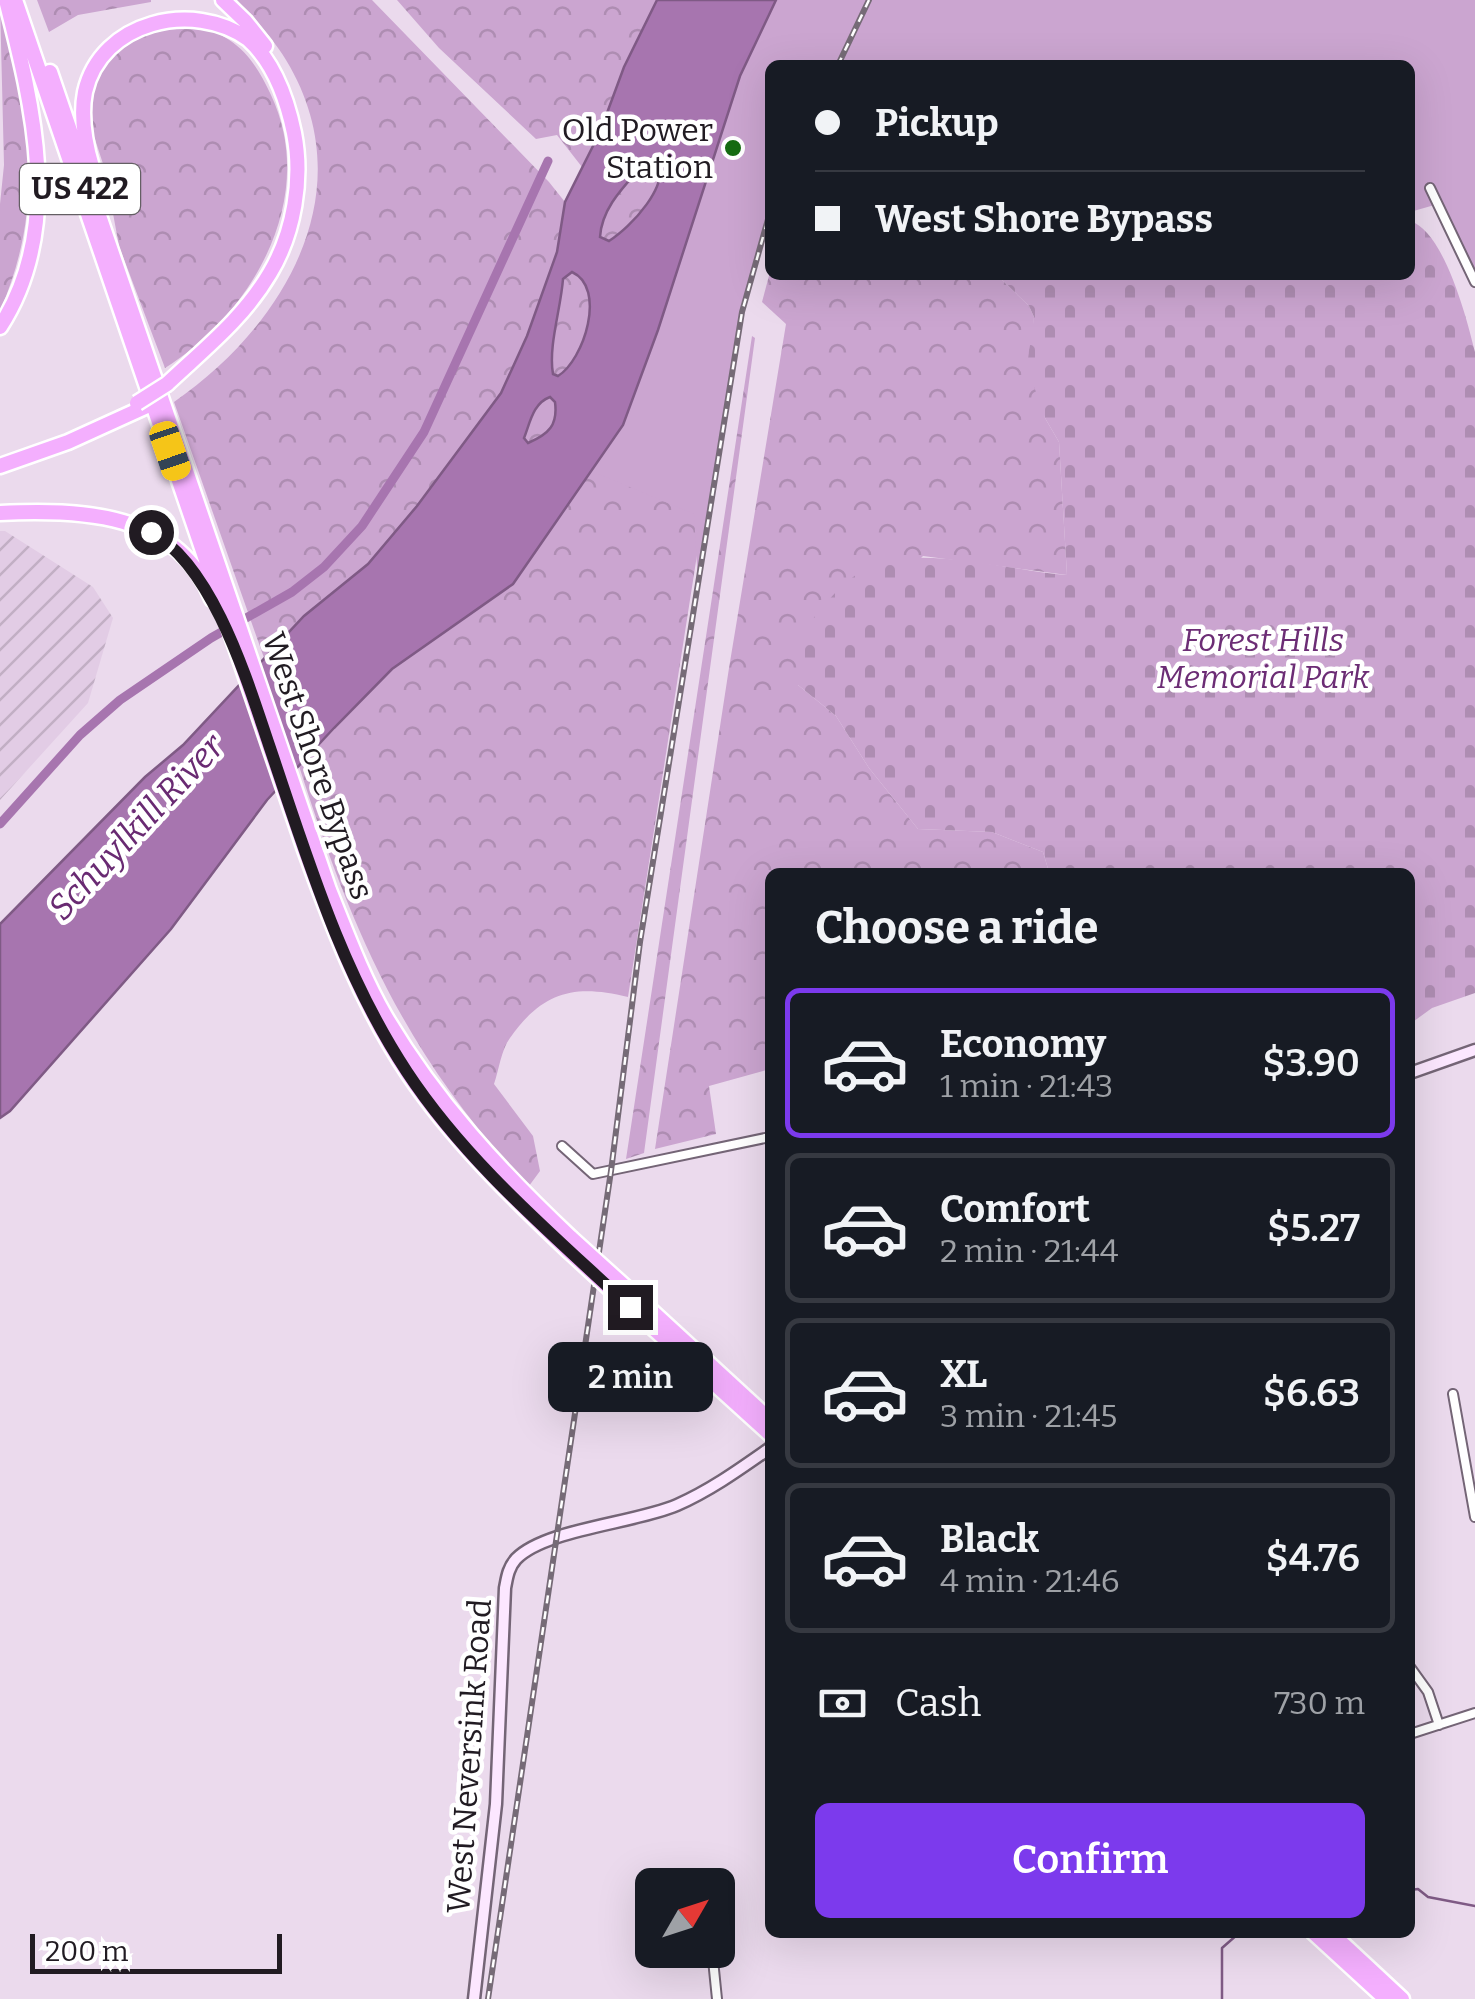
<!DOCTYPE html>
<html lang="en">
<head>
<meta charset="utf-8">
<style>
	body { margin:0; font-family:Bitter,serif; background:#20242c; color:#f1f3f6; height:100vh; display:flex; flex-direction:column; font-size:38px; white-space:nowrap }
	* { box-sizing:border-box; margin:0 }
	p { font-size:32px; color:#9ea1a6 }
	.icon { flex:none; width:55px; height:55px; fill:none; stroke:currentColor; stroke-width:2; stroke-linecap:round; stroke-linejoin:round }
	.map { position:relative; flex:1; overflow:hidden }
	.drawer { position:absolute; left:765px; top:868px; width:650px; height:1070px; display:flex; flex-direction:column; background:#171b24; border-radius:15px; box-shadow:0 10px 40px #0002 }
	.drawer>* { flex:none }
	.hud { position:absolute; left:765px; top:60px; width:650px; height:220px; border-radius:15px; box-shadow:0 10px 40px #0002; display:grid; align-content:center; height:220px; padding:0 50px; background:#171b24 }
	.needle { width:65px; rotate:51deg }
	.controls { position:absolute; left:635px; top:1868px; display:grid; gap:20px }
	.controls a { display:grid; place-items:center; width:100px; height:100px; border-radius:15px; background:#171b24; box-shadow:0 10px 40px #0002; font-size:50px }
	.scale { position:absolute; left:30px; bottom:25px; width:252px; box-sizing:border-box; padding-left:10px; border:5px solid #211b22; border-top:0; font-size:28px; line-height:35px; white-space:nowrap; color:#211b22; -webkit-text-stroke:8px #fff; paint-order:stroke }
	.end { position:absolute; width:45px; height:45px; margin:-22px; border:12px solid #211b22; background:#fff; box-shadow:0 0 0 5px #fff }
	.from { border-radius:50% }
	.bubble { position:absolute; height:70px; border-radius:15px; background:#171b24; box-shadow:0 10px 40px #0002; font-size:32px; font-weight:600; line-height:70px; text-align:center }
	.car { position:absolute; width:30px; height:60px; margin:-30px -15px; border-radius:12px; box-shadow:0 0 8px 2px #0007; background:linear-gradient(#f5c518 24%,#345 0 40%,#f5c518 0 76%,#345 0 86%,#f5c518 0) }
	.hud b { display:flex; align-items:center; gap:35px; height:95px; font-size:38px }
	.hud b+b { border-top:2px solid #363941 }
	.hud i { width:25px; height:25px; background:#f1f3f6 }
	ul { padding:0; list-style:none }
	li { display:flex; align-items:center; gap:30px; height:150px; margin:0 20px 15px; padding:0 30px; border:5px solid #363941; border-radius:15px }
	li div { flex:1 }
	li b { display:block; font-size:38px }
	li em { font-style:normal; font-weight:600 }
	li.active { border-color:#7c3aed }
	li>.icon { width:90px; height:90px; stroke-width:1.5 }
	h2 { padding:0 50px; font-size:45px; line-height:120px }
	.pay { display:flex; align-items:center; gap:25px; height:110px; padding:0 50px; font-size:38px }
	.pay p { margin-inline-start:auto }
	.action { display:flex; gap:20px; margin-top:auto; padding:20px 50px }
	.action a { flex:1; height:115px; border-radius:15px; background:#7c3aed; color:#fff; font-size:40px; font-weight:600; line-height:115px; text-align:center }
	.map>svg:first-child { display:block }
	.industrial { fill:url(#industrial-furrows) }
	.forest { fill:url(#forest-crowns) }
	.cemetery { fill:url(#cemetery-stones) }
	.green { fill:#cba5d0 }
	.water { fill:#a775af; stroke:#7f5a85; stroke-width:2.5; fill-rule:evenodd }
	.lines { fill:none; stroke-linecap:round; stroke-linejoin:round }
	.stream { stroke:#7f5a85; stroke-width:2.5 }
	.canal { stroke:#a775af; stroke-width:9 }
	.street-casing { stroke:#746576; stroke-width:12 }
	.secondary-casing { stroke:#746576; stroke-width:15 }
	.highway-casing { stroke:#fff; stroke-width:19 }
	.street { stroke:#fff; stroke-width:8 }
	.secondary { stroke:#fce7ff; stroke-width:10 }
	.highway { stroke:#f4affe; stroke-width:14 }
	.rail-casing { stroke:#766b77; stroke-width:6 }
	.rail { stroke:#fff; stroke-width:2.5; stroke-dasharray:8; stroke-linecap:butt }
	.highway-bridge-casing { stroke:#fff; stroke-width:19; stroke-linecap:butt }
	.highway-bridge { stroke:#f4affe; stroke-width:14 }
	.route { stroke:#211b22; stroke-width:12 }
	.poi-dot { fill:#166b12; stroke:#fff; stroke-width:4 }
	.labels { text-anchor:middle; stroke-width:9; stroke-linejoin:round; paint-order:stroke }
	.shield { fill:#fff; stroke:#645f64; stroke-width:2.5 }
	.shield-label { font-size:30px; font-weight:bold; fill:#211b22 }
	.poi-label { font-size:32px; fill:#211b22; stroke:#fff; text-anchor:end }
	.park-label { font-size:32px; font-style:italic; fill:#6c2d75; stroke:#fff }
	.street-label { font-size:32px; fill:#211b22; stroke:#fff }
	.water-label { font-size:35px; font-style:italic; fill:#692a72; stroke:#fff }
</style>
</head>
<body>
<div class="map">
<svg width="1475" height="1999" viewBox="0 0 1475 1999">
	<defs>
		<pattern id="industrial-furrows" width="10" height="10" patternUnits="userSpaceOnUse" patternTransform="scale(2.5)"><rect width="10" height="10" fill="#e2cce5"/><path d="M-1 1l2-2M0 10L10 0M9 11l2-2" fill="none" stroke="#c2afc4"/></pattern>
		<pattern id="forest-crowns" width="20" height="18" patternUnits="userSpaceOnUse" patternTransform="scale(2.5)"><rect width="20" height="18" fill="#cba5d0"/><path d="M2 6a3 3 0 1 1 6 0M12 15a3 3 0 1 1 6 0" fill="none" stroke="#ae8db2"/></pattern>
		<pattern id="cemetery-stones" width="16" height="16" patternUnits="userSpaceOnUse" patternTransform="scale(2.5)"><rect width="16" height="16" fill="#cba5d0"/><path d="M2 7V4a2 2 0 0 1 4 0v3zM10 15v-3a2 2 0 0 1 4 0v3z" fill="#ae8db2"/></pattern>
	</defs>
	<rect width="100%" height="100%" fill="#ebdaed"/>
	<path class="industrial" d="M0 531H5L93 587 113 618 88 703 0 800Z"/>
	<path class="forest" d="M37 0H151V2L78 15 49 32Z
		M237 0H372L549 182 565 202 557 252 527 336 501 393 417 506 368 564 304 616 264 658 174 402C285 325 365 190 286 60 273 38 254 19 237 0Z
		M397 0H657C630 55 610 112 582 167L557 135 536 139 439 48Z
		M0 3C29 114 47 202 0 311V204L4 165Z
		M189 23C234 35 252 54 271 95 319 197 253 313 165 368L119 246 105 170 92 130V94L102 69 123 44 142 33Z
		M659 157C671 186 631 227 609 241L600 237C602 205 628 183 648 158Z
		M572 272C607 288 584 360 558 376L553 374C548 347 561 308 563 278Z
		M770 272V275H997L1029 306 1034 317 1033 333 1045 418 1059 442 1067 575 923 556 798 685 836 716 869 768 918 829 992 832 1043 852 1049 872H770V1069L709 1086 716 1134 655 1149 729 668 786 324 762 302Z
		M734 318 628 997C575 984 543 991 510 1038 501 1050 499 1070 494 1084L533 1136 540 1171 529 1186C407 1059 352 932 299 766L392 669 513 584 623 425Z
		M752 336 755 338 644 1153 626 1159Z
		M550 397 555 401C559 425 549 435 527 443L524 439C530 423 533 403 550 397Z"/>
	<path class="cemetery" d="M1410 221C1444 231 1467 319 1475 352V993L1432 1008 1410 1024V872H1049L1043 852 992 832 918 829 869 768 836 716 798 685 796 640C816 616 838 583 867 568 915 543 1012 571 1067 575L1059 442 1045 418 1027 366 1034 317 1029 306 997 275H1410Z"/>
	<path class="green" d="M736 0H1475V282L1438 204 1410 212V65H770V221L766 222 742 312 698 584 694 514 551 454Z"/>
	<path class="water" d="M657 0H776L740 76 658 330 623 425 513 584 392 669 334 728 267 800 171 929 10 1111 0 1118V924L145 777 183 745 304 616 368 564 417 506 501 393 527 336 557 252 565 202 600 132 624 67ZM658 158C671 185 631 227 609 241L600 237C602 205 628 183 648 159ZM572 272C607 288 584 360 558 376L553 374C548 347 561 308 563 279ZM550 397 555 402C558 425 549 434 528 443L524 438C530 423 533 403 550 397Z"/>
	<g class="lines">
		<path class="stream" d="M1410 1890 1418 1889 1428 1897 1475 1906
			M1222 1999V1948L1238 1934 1261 1932"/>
		<path class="canal" d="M0 824 80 735 120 700 211 638 292 592 324 567 362 526 424 432 548 161"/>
		<g class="street-casing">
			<path id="street" d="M1430 188 1475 282
				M562 1146 593 1174 770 1137
				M1453 1394 1475 1517
				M1410 1667 1428 1692 1439 1725
				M1410 1734 1475 1713
				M712 1950 717 1999"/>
		</g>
		<g class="secondary-casing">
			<path id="secondary" d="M1410 1073 1475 1050
				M474 1999 496 1804 505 1588C507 1578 508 1568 516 1559 545 1529 636 1523 677 1505 711 1490 740 1469 770 1448"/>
		</g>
		<g class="highway-casing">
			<path id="highway" d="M15 0 305 850C333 928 362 1004 408 1073 453 1140 510 1195 568 1250
				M223 0 245 21 265 46
				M50 72 329 890C346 932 362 976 385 1016 435 1101 500 1171 571 1238
				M92 167C85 143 80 117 85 92 101 21 193 0 248 39 275 63 287 99 294 133 303 179 294 233 270 273 243 319 204 349 167 384
				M0 327C64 228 33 106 6 0
				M0 466 68 442 145 407
				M0 513C79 509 178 512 212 599
				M633 1294 770 1420
				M630 1307 770 1434
				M1313 1932 1386 1999
				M1330 1932 1402 1999"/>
		</g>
		<use href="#street" class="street"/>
		<use href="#secondary" class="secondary"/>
		<use href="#highway" class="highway"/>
		<g class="rail-casing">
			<path id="rail" d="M838 65 869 0
				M488 1999 611 1171 640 942 742 312 770 212"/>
		</g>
		<use href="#rail" class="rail"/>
		<g class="highway-bridge-casing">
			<path id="highway-bridge" d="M137 403 167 384
				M571 1238 633 1294
				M568 1250 630 1307"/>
		</g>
		<use href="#highway-bridge" class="highway-bridge"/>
	</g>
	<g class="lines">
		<path class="route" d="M151 532C213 566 247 680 269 745 307 857 341 972 407 1072 467 1163 551 1233 630 1307"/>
	</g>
	<circle class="poi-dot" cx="733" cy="148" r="10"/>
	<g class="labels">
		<rect class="shield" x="20" y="164" width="120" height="50" rx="8"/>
		<g class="shield-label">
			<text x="80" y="199">US 422</text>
		</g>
		<g class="poi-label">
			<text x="713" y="141">Old Power<tspan x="713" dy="37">Station</tspan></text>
		</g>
		<g class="park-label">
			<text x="1263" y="651">Forest Hills<tspan x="1263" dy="37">Memorial Park</tspan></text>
		</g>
		<g class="street-label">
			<text transform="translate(318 766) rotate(71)" y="11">West Shore Bypass</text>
			<text transform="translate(469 1756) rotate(-86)" y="11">West Neversink Road</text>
		</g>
		<g class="water-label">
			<text transform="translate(136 827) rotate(-47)" y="12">Schuylkill River</text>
		</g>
	</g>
</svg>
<div class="controls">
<a><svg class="needle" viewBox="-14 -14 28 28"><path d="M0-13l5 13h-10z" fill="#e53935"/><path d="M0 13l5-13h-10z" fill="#9ea1a6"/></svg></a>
</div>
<div class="scale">200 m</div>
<i class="end from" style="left:151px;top:532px"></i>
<i class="end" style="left:630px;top:1307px"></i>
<div class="bubble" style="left:548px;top:1342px;width:165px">2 min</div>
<i class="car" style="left:170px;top:451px;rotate:161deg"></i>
<div class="hud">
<b><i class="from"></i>Pickup</b>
<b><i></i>West Shore Bypass</b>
</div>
<section class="drawer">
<h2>Choose a ride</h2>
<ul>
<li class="active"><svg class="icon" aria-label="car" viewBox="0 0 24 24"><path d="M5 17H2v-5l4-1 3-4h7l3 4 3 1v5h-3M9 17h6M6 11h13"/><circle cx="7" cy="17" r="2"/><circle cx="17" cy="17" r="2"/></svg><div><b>Economy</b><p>1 min · 21:43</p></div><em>$3.90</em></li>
<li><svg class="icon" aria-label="car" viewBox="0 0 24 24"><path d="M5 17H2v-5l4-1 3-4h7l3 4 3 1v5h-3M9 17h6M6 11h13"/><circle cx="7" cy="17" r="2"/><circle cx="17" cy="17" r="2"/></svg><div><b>Comfort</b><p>2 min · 21:44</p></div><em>$5.27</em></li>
<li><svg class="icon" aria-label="car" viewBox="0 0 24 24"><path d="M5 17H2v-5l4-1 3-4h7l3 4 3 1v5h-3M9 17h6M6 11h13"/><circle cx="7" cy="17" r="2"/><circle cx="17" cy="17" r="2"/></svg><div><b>XL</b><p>3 min · 21:45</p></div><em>$6.63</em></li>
<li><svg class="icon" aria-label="car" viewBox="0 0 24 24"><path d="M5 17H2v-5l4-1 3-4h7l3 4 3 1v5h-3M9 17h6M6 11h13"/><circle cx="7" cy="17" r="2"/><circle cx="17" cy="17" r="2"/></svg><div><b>Black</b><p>4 min · 21:46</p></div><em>$4.76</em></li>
</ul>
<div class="pay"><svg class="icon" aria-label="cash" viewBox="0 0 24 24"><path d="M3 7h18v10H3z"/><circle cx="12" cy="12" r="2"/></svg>Cash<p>730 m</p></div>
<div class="action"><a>Confirm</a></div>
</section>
</div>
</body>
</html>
